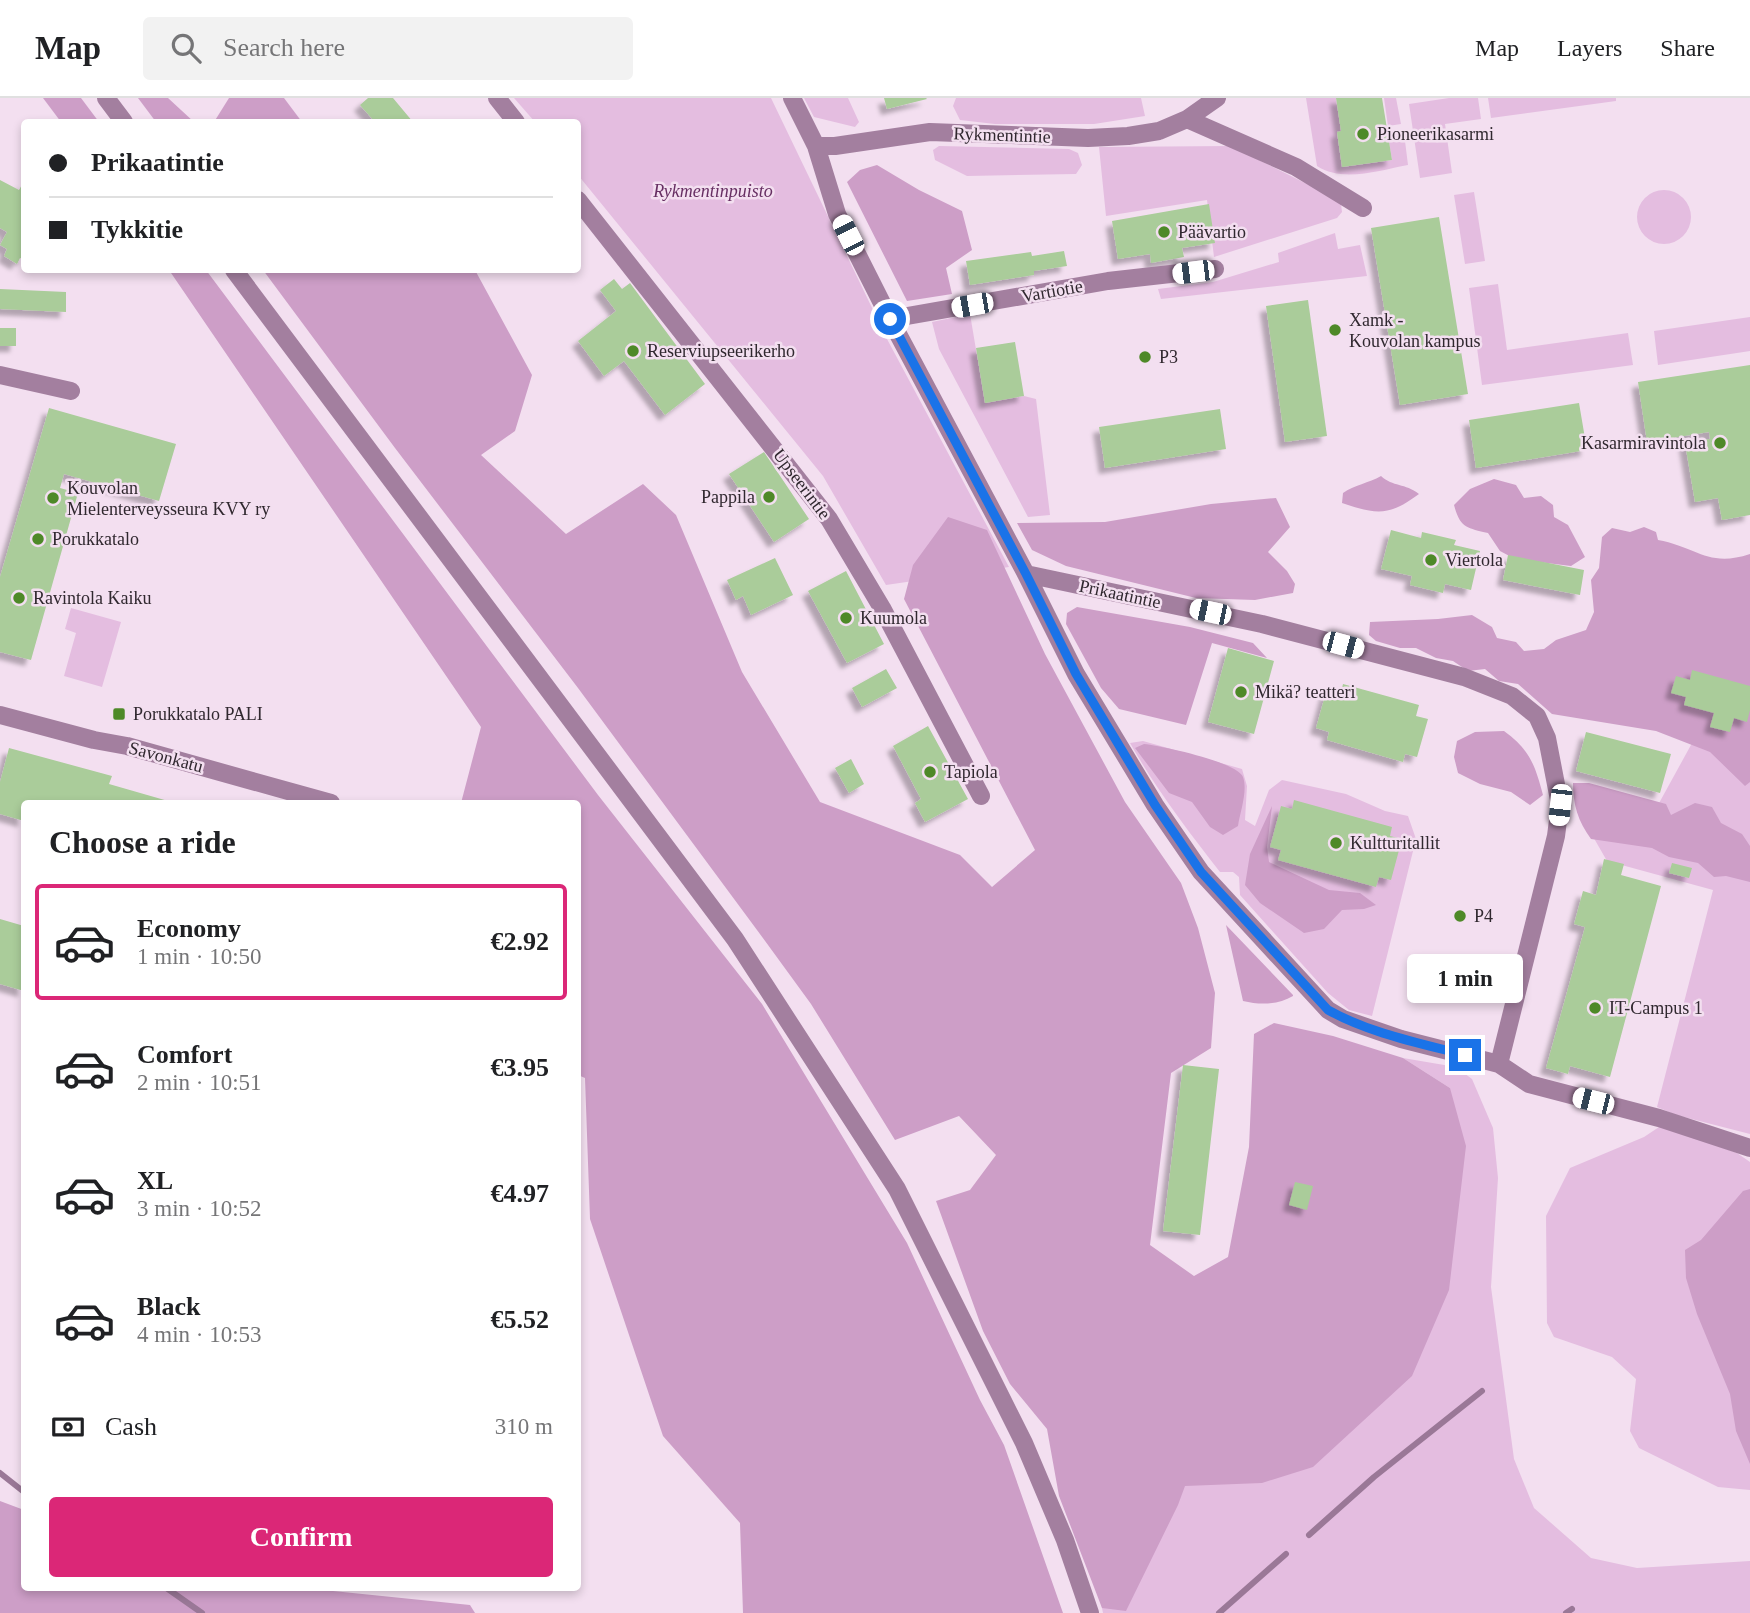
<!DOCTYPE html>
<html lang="en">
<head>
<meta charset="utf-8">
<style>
	body { margin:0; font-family:"Times New Roman",serif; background:#f2f2f2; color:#202124; height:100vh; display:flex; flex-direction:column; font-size:26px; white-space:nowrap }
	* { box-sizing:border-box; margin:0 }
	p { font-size:23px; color:#757577 }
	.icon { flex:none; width:38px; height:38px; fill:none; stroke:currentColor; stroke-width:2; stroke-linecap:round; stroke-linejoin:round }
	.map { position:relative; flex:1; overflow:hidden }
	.sheet { position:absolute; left:21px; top:702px; width:560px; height:791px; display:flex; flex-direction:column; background:#fff; border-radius:7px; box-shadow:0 4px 10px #0003 }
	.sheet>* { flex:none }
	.guide { position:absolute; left:21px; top:21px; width:560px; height:154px; border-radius:7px; box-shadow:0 4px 10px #0003; display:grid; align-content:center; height:154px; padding:0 28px; background:#fff }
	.end { position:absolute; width:32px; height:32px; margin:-16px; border:9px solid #1a73e8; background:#fff; box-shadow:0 0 0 4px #fff }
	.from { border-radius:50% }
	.bubble { position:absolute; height:49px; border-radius:7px; background:#fff; box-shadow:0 4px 10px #0003; font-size:23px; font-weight:700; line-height:49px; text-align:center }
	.car { position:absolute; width:21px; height:42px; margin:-21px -10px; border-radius:9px; box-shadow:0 0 5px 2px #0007; background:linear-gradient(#fff 24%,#345 0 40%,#fff 0 76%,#345 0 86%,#fff 0) }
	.guide b { display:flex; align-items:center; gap:24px; height:66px; font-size:26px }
	.guide b+b { border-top:2px solid #e0e0e0 }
	.guide i { width:18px; height:18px; background:#202124 }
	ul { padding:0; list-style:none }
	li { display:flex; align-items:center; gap:21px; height:116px; margin:0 14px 10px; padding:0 14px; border:4px solid transparent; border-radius:7px }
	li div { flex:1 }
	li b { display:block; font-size:26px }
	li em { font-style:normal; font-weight:700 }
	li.current { border-color:#db2777 }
	li>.icon { width:63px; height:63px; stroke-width:1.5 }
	h2 { padding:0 28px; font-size:32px; line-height:84px }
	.pay { display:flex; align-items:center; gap:18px; height:77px; padding:0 28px; font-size:26px }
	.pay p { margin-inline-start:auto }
	.primary-button { display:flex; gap:14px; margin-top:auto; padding:14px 28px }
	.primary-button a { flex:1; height:80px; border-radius:7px; background:#db2777; color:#fff; font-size:28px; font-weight:700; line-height:80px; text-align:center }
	header { display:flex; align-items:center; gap:42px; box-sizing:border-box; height:98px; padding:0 35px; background:#fff; border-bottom:2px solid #e0e0e0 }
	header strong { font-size:33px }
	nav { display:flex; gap:38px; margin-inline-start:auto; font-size:24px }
	.search { width:490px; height:63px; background:#f2f2f2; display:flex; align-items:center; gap:18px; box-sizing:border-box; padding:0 24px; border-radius:7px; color:#757577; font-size:26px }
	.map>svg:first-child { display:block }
	.green { fill:#e4bde0 }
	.forest { fill:#cd9ec7 }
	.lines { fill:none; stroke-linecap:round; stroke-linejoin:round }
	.stream { stroke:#9a7897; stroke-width:6 }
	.building { fill:#aacc9a; filter:url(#shadow) }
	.minor { stroke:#a37f9f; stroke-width:18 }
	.route { stroke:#1a73e8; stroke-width:9 }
	.poi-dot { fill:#4e8928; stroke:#f3dff0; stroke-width:2.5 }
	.labels { text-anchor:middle; stroke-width:5; stroke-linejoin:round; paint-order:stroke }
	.poi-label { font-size:18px; fill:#30282f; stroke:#f3dff0; text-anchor:start }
	.street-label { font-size:18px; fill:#30282f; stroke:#f3dff0 }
	.park-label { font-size:18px; font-style:italic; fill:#672f63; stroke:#f3dff0 }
</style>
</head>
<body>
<header>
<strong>Map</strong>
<div class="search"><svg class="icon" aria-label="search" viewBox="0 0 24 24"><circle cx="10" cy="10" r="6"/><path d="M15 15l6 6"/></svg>Search here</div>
<nav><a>Map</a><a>Layers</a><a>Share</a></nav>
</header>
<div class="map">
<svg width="1750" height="1515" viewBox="0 0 1750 1515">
	<defs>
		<filter id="shadow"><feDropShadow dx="-6" dy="6" stdDeviation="2" flood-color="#0004"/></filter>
	</defs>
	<rect width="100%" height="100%" fill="#f3dff0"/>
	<path class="green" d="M514 0H771L887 241 1009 469 886 487 823 378 578 77V24H535Z
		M804 0H848L859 24 855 29 814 19Z
		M956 0H1141L1145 18 1094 26H995L960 22 953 8Z
		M1306 0H1336L1341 33 1337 35 1342 69 1392 62 1388 38 1404 35 1408 67C1380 72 1343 85 1317 68Z
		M1384 0H1396L1401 26 1388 28Z
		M1449 0H1478L1481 21 1445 26 1452 75 1420 80 1409 6Z
		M1488 0H1616V3L1491 20Z
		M939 48 1069 51 1078 55 1082 67 1076 76 967 78 935 62 933 52Z
		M1231 48 1337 101 1341 106 1342 114 1337 120 1214 159 1207 102 1106 118 1099 49Z
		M1637 119a27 27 0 1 1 54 0a27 27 0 1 1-54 0Z
		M1474 94 1485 163 1465 166 1454 97Z
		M1335 135 1338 151 1360 147 1367 178 1161 201 1158 191 1213 184 1279 164 1278 155Z
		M1498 186 1507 252 1628 235 1633 267 1482 287 1469 190Z
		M970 216 985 305 1024 298 1036 301 1050 417 1028 419 939 251 932 224Z
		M1750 219V253L1658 267 1654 233Z
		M71 510 121 524 102 589 64 578 76 535 65 531Z
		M1750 582V1036L1676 1017 1657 1009 1713 792 1607 763 1580 716 1658 707 1697 636Z
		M1143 643 1242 671 1247 688 1245 722 1255 728 1269 692 1282 682 1346 696 1385 713 1408 718 1416 741 1372 918 1349 912 1328 895 1240 797 1239 779 1233 774H1220C1188 733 1156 691 1130 645Z
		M1403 960 1456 969 1472 981 1493 1030 1498 1080 1491 1189 1514 1361 1534 1410 1591 1460 1637 1470 1750 1463V1515H1103L1101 1505 1450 990Z
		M1662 1027 1737 1055 1750 1064V1392L1718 1389 1639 1350 1630 1333 1636 1281 1612 1259 1554 1239 1547 1225 1546 1118 1570 1070 1644 1039Z"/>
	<path class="forest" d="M43 0H81L99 24H61Z
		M138 0H168L194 24H156Z
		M229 0H284L302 24H214Z
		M877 67 919 92 962 113 972 152 946 170 952 196 907 203 847 84 860 72Z
		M169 172H206L598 697 762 906 907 1145 980 1302 1004 1347 1063 1515H743L740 1425 663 1338 590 1121 585 980 578 977V705H461L481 629Z
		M263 172H475L532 277 515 333 481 357 566 436 643 386 676 417 742 574 820 704 960 757 992 789 1035 752 904 501 913 467 948 419 987 432 1045 556 1125 704 1181 785 1198 830 1215 895 1211 950 1171 975 1150 1147 1194 1178 1228 1159 1249 1049 1254 936 1274 925 1333 938 1403 960 1450 990 1466 1048 1449 1192 1412 1278 1313 1369 1262 1385 1185 1388 1178 1407 1126 1513 1102 1510 1059 1398 1047 1331 1010 1286 983 1233 936 1103 970 1092 996 1057 959 1018 895 1042 811 906 757 832 578 590 395 350Z
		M1381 378C1393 389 1405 385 1419 396 1389 418 1378 417 1342 405L1343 395C1354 387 1369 385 1381 378Z
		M1494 381 1516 387 1524 400 1541 398 1553 407 1554 419 1568 427 1585 459 1571 468 1515 461 1500 453 1488 435C1467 430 1460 430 1454 407L1470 391Z
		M1276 400 1290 429 1268 454 1287 473 1295 486 1293 495 1255 502 1196 500 1066 468 1032 452 1017 425 1105 424 1211 406Z
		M1644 429 1656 434 1658 442C1697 449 1708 470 1750 456V684L1745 688 1710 654 1656 633 1552 616 1518 586 1499 583 1485 571 1468 573 1453 563 1436 560 1416 550H1400L1376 543 1369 537 1370 524 1438 521 1472 517 1492 529 1497 540 1516 544 1524 553 1544 551 1556 542 1586 532 1594 514 1591 482 1599 470 1602 439 1612 430 1630 434Z
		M1077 509 1190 529 1253 545 1267 560 1212 545 1186 627 1119 611 1101 590 1066 526 1067 515Z
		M1504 633C1530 652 1535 667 1543 697L1530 707 1511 694 1480 686 1458 675 1454 659 1457 643 1475 634Z
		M1144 646C1162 648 1237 664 1243 679 1248 693 1240 714 1238 728L1223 737 1210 729 1192 704 1169 695 1135 650Z
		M1573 685H1589L1666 706 1671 717 1695 705 1712 709 1721 725 1742 736 1750 748V784L1726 778 1714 779 1698 765 1669 759 1652 750 1591 741C1578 723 1573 707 1573 685Z
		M1272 708 1267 749 1269 764 1329 792 1360 795 1376 807 1364 811 1342 812 1324 831 1304 835 1260 805 1245 787 1250 756Z
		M1226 827 1293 897V898C1278 907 1260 907 1243 903Z
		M1750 1091V1366L1736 1333 1730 1296 1697 1216 1686 1180 1685 1152 1701 1142 1743 1093Z
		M0 1403 24 1412V1489H294L470 1507 475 1515H0Z"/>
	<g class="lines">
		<path class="stream" d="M0 1375 24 1394
			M1309 1437 1374 1379 1482 1293
			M165 1489 202 1515
			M1219 1515 1286 1456
			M1566 1515 1572 1511"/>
	</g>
	<path class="building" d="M368 0H393L413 24H375L360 7Z
		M884 0H926L927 1 887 11Z
		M1336 0H1382L1392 62 1342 69 1337 34 1341 33Z
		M0 82 19 92 24 83V162L20 160 17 166 4 158 7 151 0 147 7 134 0 130Z
		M1209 106 1215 145 1182 150 1184 159 1151 165 1150 156 1118 161 1112 123Z
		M1439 119 1468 296 1400 307 1371 130Z
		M1064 153 1067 168 1034 173V177L970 187 966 163 1031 154 1032 158Z
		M614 181 622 191 630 185 705 286 665 317 624 263 604 278 578 243 616 213 600 192Z
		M0 191 66 194V214L0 211Z
		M1308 202 1327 338 1285 344 1266 208Z
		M0 230H16V248H0Z
		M1015 244 1024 298 985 305 976 250Z
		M1750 267V417L1722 422 1718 400 1695 404 1685 345 1710 341 1709 334 1647 344 1638 284Z
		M1579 305 1587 352 1476 370 1469 322Z
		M49 310 176 346 159 403 64 376 60 390 78 395 31 562 0 554V479Z
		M1220 311 1226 351 1105 370 1099 329Z
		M764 354 809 421 774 444 729 376Z
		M1391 432 1421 440 1422 434 1456 442 1454 447 1480 453 1471 492 1445 486 1443 495 1410 487 1412 478 1381 471Z
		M1508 457 1584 472 1580 497 1503 482Z
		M775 460 793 497 751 517 743 498 736 502 727 482Z
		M846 473 884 546 847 565 808 493Z
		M1228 550 1274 563 1254 636 1208 624Z
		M886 571 897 590 862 609 852 590Z
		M1692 572 1750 588V612L1747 624 1734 620 1730 634 1710 629 1714 615 1684 607 1686 599 1671 595 1676 578 1690 582Z
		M1343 586 1419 607 1416 618 1428 621 1417 659 1405 656 1403 664 1327 642 1329 634 1316 630 1326 594 1340 598Z
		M928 628 968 701 925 724 915 705 921 701 893 648Z
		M1586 634 1671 656 1660 695 1576 673Z
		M9 650 112 678 109 686 175 705H24V723L0 716V684Z
		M851 661 864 686 849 695 835 670Z
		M1294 702 1392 729 1390 738 1402 741 1391 782 1379 779 1376 789 1278 762 1281 752 1270 749 1281 708 1292 711Z
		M1604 761 1624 766 1621 777 1661 788 1610 979 1570 968 1568 976 1546 970 1585 829 1574 826 1583 793 1596 797Z
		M1672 765 1692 770 1689 780 1669 775Z
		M0 821 24 828V893L0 886Z
		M1183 967 1219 971 1200 1137 1163 1133Z
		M1295 1084 1313 1088 1307 1112 1289 1107Z"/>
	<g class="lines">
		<path class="minor" d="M106 0 124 24
			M497 0 516 24
			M792 0 816 48 837 116 890 221 1026 476 1262 526 1464 579 1512 598 1537 618 1547 640 1560 707 1556 738 1499 966
			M1217 0 1187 21 1296 69 1363 110
			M816 48H835L930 34 1088 40 1128 38 1159 33 1187 21
			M578 102 829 421 882 510 981 698
			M234 172 735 841 897 1091 1024 1345 1065 1442 1090 1515
			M890 221 1108 183 1215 171
			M0 277 71 293
			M1026 476 1076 576 1155 707 1201 774 1328 912 1343 921 1401 941 1499 966 1529 986 1659 1020 1750 1050
			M0 617 94 642 127 648 331 705"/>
	</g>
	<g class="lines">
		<path class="route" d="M890 221 1026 476 1076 576 1155 707 1201 774 1328 912C1369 935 1419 945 1465 957"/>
	</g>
	<g class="poi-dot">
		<circle cx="1363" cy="36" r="7"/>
		<circle cx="1164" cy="134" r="7"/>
		<circle cx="1335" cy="232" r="7"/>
		<circle cx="633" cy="253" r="7"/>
		<circle cx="1145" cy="259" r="7"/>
		<circle cx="1720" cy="345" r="7"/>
		<circle cx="769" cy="399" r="7"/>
		<circle cx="53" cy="400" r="7"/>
		<circle cx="38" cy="441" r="7"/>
		<circle cx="1431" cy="462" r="7"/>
		<circle cx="19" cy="500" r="7"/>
		<circle cx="846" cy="520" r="7"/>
		<circle cx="1241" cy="594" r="7"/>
		<rect x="112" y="609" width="14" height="14" rx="3.5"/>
		<circle cx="930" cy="674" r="7"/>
		<circle cx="1336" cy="745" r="7"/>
		<circle cx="1460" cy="818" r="7"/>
		<circle cx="1595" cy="910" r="7"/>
	</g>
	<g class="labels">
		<g class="poi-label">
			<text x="1377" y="42">Pioneerikasarmi</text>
			<text x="1178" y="140">Päävartio</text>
			<text x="1349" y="228">Xamk -<tspan x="1349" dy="21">Kouvolan kampus</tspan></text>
			<text x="647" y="259">Reserviupseerikerho</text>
			<text x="1159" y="265">P3</text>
			<text x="1706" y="351" text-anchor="end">Kasarmiravintola</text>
			<text x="67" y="396">Kouvolan<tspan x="67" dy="21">Mielenterveysseura KVY ry</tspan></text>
			<text x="755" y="405" text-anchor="end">Pappila</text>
			<text x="52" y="447">Porukkatalo</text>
			<text x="1445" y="468">Viertola</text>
			<text x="33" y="506">Ravintola Kaiku</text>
			<text x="860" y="526">Kuumola</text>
			<text x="1255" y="600">Mikä? teatteri</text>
			<text x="133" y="622">Porukkatalo PALI</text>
			<text x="944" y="680">Tapiola</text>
			<text x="1350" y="751">Kultturitallit</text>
			<text x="1474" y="824">P4</text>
			<text x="1609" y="916">IT-Campus 1</text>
		</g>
		<g class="street-label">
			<text transform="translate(1002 37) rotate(2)" y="6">Rykmentintie</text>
			<text transform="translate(1052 193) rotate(-10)" y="6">Vartiotie</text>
			<text transform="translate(802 386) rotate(53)" y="6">Upseerintie</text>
			<text transform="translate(1120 496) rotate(12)" y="6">Prikaatintie</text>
			<text transform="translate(166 659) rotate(15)" y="6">Savonkatu</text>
		</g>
		<g class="park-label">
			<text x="713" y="99">Rykmentinpuisto</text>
		</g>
	</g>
</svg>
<i class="end from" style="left:890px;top:221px"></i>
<i class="end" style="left:1465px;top:957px"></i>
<div class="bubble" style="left:1407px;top:856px;width:116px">1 min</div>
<i class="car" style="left:848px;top:137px;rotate:333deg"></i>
<i class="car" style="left:1193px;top:174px;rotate:263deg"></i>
<i class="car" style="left:972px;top:207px;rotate:260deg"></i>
<i class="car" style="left:1210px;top:514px;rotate:282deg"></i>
<i class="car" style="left:1343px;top:547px;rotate:105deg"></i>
<i class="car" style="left:1560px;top:707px;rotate:186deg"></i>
<i class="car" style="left:1593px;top:1003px;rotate:284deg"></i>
<div class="guide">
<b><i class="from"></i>Prikaatintie</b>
<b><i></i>Tykkitie</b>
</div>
<section class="sheet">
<h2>Choose a ride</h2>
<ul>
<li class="current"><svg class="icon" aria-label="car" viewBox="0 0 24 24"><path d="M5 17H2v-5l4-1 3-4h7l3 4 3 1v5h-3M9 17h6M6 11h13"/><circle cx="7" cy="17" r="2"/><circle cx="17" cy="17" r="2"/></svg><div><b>Economy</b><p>1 min · 10:50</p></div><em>€2.92</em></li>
<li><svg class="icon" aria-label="car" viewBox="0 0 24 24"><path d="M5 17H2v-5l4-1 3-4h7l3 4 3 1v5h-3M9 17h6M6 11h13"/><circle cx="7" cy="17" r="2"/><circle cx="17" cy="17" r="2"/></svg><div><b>Comfort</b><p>2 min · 10:51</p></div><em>€3.95</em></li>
<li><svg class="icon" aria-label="car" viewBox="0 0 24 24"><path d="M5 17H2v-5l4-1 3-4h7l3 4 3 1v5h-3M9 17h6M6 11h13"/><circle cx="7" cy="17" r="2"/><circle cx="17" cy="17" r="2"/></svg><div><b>XL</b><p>3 min · 10:52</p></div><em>€4.97</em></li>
<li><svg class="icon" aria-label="car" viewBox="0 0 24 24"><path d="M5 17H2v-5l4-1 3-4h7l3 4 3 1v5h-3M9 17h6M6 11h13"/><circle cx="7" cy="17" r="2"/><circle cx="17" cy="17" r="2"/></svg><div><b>Black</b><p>4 min · 10:53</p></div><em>€5.52</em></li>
</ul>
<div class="pay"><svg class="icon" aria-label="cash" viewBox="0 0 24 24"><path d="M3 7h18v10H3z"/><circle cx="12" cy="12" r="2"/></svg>Cash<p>310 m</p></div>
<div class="primary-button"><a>Confirm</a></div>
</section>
</div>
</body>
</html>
